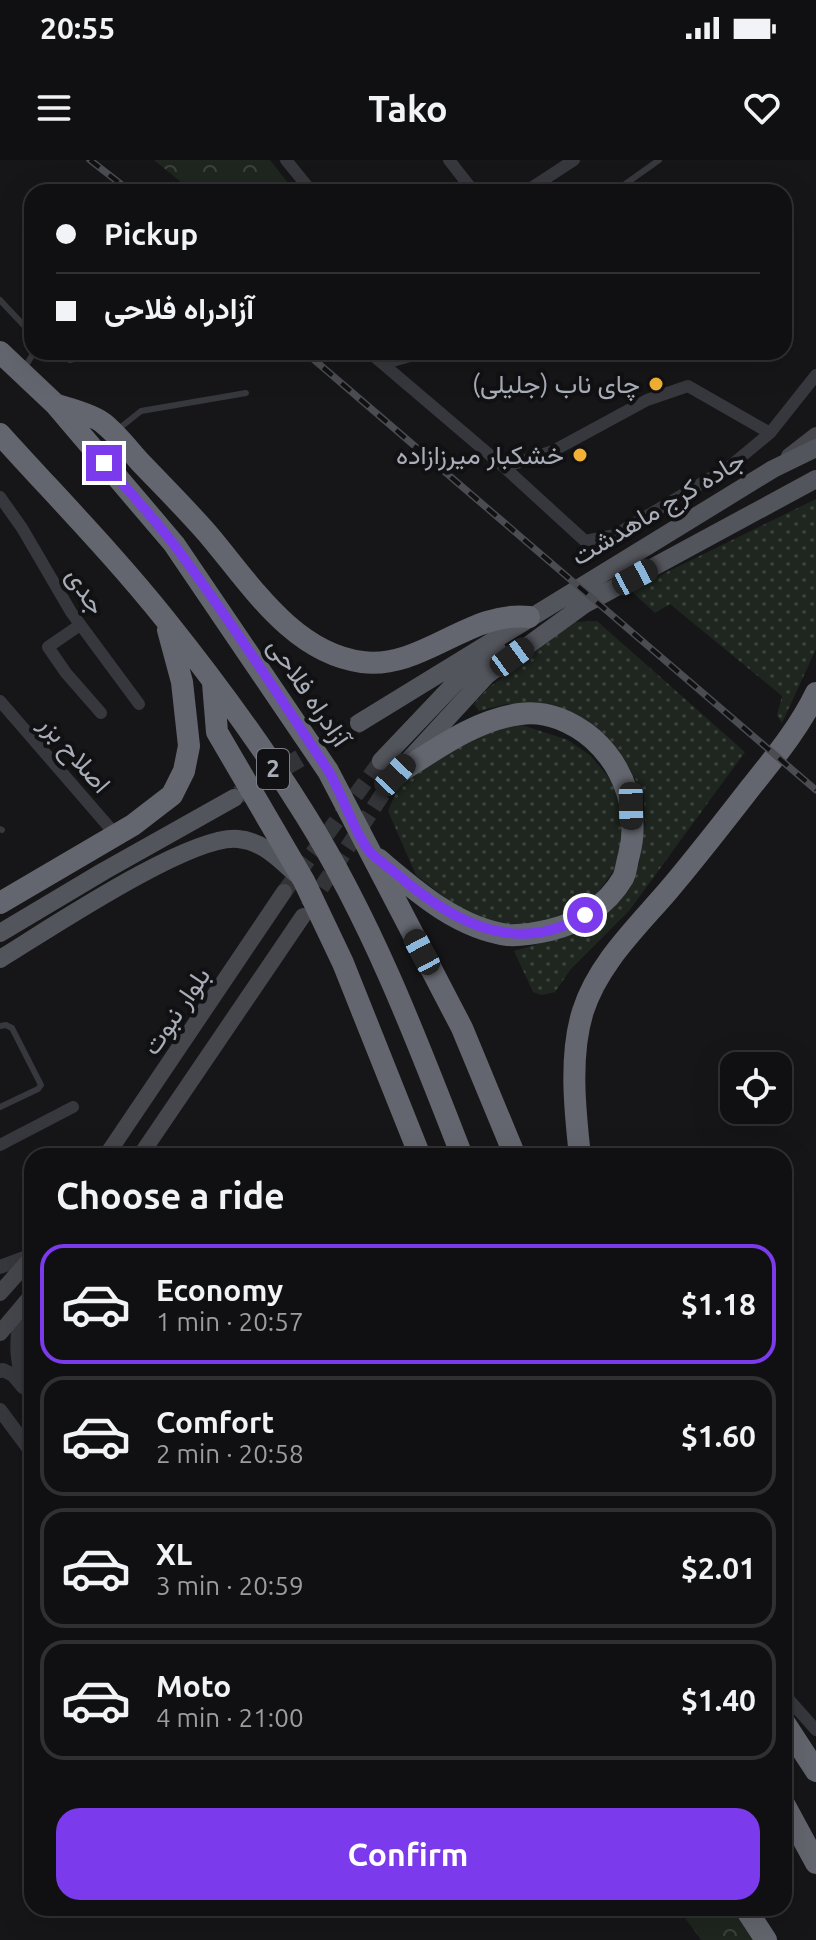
<!DOCTYPE html>
<html lang="en">
<head>
<meta charset="utf-8">
<style>
	body { margin:0; font-family:Ubuntu,Vazirmatn,sans-serif; background:#19191b; color:#f1f3f6; height:100vh; display:flex; flex-direction:column; font-size:30px; white-space:nowrap }
	* { box-sizing:border-box; margin:0 }
	p { font-size:26px; color:#9c9d9f }
	.icon { flex:none; width:44px; height:44px; fill:none; stroke:currentColor; stroke-width:2; stroke-linecap:round; stroke-linejoin:round }
	.map { position:relative; flex:1; overflow:hidden }
	.drawer { position:absolute; left:24px; top:988px; width:768px; height:768px; display:flex; flex-direction:column; background:#101012; border-radius:24px; box-shadow:0 8px 32px #0002,0 0 0 2px #303032 }
	.drawer>* { flex:none }
	.guide { position:absolute; left:24px; top:24px; width:768px; height:176px; border-radius:24px; box-shadow:0 8px 32px #0002,0 0 0 2px #303032; display:grid; align-content:center; height:176px; padding:0 32px; background:#101012 }
	.fabs { position:absolute; left:720px; top:892px; display:grid; gap:16px }
	.fabs a { display:grid; place-items:center; width:72px; height:72px; border-radius:16px; background:#101012; box-shadow:0 8px 32px #0002,0 0 0 2px #303032; font-size:40px }
	.end { position:absolute; width:36px; height:36px; margin:-18px; border:10px solid #7c3aed; background:#fff; box-shadow:0 0 0 4px #fff }
	.from { border-radius:50% }
	.car { position:absolute; width:24px; height:48px; margin:-24px -12px; border-radius:10px; box-shadow:0 0 6px 2px #0007; background:linear-gradient(#222 24%,#8ab4d8 0 40%,#222 0 76%,#8ab4d8 0 86%,#222 0) }
	.guide b { display:flex; align-items:center; gap:28px; height:76px; font-size:30px }
	.guide b+b { border-top:2px solid #303032 }
	.guide i { width:20px; height:20px; background:#f1f3f6 }
	ul { padding:0; list-style:none }
	li { display:flex; align-items:center; gap:24px; height:120px; margin:0 16px 12px; padding:0 16px; border:4px solid #303032; border-radius:24px }
	li div { flex:1 }
	li b { display:block; font-size:30px }
	li em { font-style:normal; font-weight:700 }
	li.on { border-color:#7c3aed }
	li>.icon { width:72px; height:72px; stroke-width:1.5 }
	h2 { padding:0 32px; font-size:36px; line-height:96px }
	.cta { display:flex; gap:16px; margin-top:auto; padding:16px 32px }
	.cta a { flex:1; height:92px; border-radius:24px; background:#7c3aed; color:#fff; font-size:32px; font-weight:700; line-height:92px; text-align:center }
	.status { display:flex; justify-content:space-between; align-items:center; height:56px; padding:0 40px; background:#101012; direction:ltr }
	.status svg { height:22px; fill:currentColor }
	header { display:flex; justify-content:space-between; align-items:center; height:104px; padding:0 32px; background:#101012; font-size:36px; font-weight:700 }
	.map>svg:first-child { display:block }
	.green { fill:url(#green-dots) }
	.forest { fill:url(#forest-crowns) }
	.lines { fill:none; stroke-linecap:round; stroke-linejoin:round }
	.secondary-tunnel { stroke:#333438; stroke-width:16; stroke-dasharray:16 8; stroke-linecap:butt }
	.primary-tunnel { stroke:#333438; stroke-width:18; stroke-dasharray:18 9; stroke-linecap:butt }
	.service { stroke:#37383d; stroke-width:6 }
	.minor { stroke:#37383d; stroke-width:12 }
	.tertiary { stroke:#37383d; stroke-width:14 }
	.secondary { stroke:#45474d; stroke-width:16 }
	.primary { stroke:#53555c; stroke-width:18 }
	.motorway { stroke:#63666e; stroke-width:22 }
	.rail-casing { stroke:#4a4c52; stroke-width:7 }
	.rail { stroke:#111113; stroke-width:4; stroke-dasharray:12; stroke-linecap:butt }
	.route { stroke:#7c3aed; stroke-width:10 }
	.poi-dot { fill:#f2b134; stroke:#111113; stroke-width:3 }
	.labels { text-anchor:middle; stroke-width:8; stroke-linejoin:round; paint-order:stroke }
	.shield { fill:#111113; stroke:#7b7e86; stroke-width:2 }
	.shield-label { font-size:24px; font-weight:bold; fill:#a8adb8 }
	.poi-label { font-size:26px; fill:#a8adb8; stroke:#111113; text-anchor:end }
	.street-label { font-size:26px; fill:#a8adb8; stroke:#111113 }
</style>
</head>
<body>
<div class="status"><b>20:55</b><svg viewBox="0 0 49 12"><path d="M0 12V9h3v3zM5 12V6h3v6zM10 12V3h3v9zM15 12V0h3v12zM26 1h20v11H26zM47 4h2v5h-2z"/></svg></div>
<header><svg class="icon" aria-label="menu" viewBox="0 0 24 24"><path d="M4 6h16M4 12h16M4 18h16"/></svg>Tako<svg class="icon" aria-label="heart" viewBox="0 0 24 24"><path d="M12 20l-8-8c-3-5 5-10 8-4 3-6 11-1 8 4z"/></svg></header>
<div class="map">
<svg width="816" height="1780" viewBox="0 0 816 1780">
	<defs>
		<pattern id="green-dots" width="8" height="8" patternUnits="userSpaceOnUse" patternTransform="scale(2)"><rect width="8" height="8" fill="#1e261f"/><path d="M2 2h.1M6 6h.1" fill="none" stroke="#3c433d" stroke-width="1.8" stroke-linecap="round"/></pattern>
		<pattern id="forest-crowns" width="20" height="18" patternUnits="userSpaceOnUse" patternTransform="scale(2)"><rect width="20" height="18" fill="#1e261f"/><path d="M2 6a3 3 0 1 1 6 0M12 15a3 3 0 1 1 6 0" fill="none" stroke="#3c433d"/></pattern>
	</defs>
	<rect width="100%" height="100%" fill="#161618"/>
	<path class="green" d="M816 339V489L782 563 777 555 782 536 670 444 655 453 630 430Z
		M597 461 745 592 629 751 571 809 555 832 542 835 533 832 514 791 572 774 622 730 639 705 645 662 644 637 630 609 608 584 552 547 507 544 479 551 474 544 487 529 574 462Z
		M500 562 522 565 568 580 591 596 616 626 625 680 617 706 595 736 561 759 526 768 467 755 416 715 388 651 399 625 452 588Z"/>
	<path class="forest" d="M154 0H270L295 32H193Z
		M678 1748H734L757 1780H701Z"/>
	<g class="lines">
		<path class="secondary-tunnel" d="M284 732 381 601
			M308 748 395 615"/>
		<path class="primary-tunnel" d="M238 635 359 563"/>
		<path class="service" d="M614 32 659 0
			M0 140 32 174
			M385 206 435 192
			M24 209 34 192
			M116 271 141 251 246 233
			M0 669 2 670
			M0 866 6 865 12 868 41 925 38 929 0 947"/>
		<path class="minor" d="M286 0 312 32
			M449 0 474 32
			M525 32 574 0
			M369 192 504 307
			M70 197 91 192
			M770 273 688 226 647 240 553 291 504 307 585 381 615 375 729 307 770 273 816 215
			M0 337 22 368 71 452 139 544
			M80 465 48 487 66 513 101 553
			M0 541 116 675
			M0 985 73 947
			M784 1534 816 1570"/>
		<path class="tertiary" d="M0 1107 32 1095
			M22 1148C15 1181 14 1209 32 1239
			M0 1211 3 1210 13 1215 23 1227
			M0 1250 32 1293"/>
		<path class="secondary" d="M789 296 816 275
			M106 996 284 732
			M140 996 303 756
			M0 1133 32 1097
			M0 1173 32 1135"/>
		<path class="primary" d="M359 563 773 309 816 288
			M381 601 457 521 497 489
			M408 601 487 515 585 444 816 319
			M0 773 104 711 234 638
			M0 799C46 771 190 674 238 679 262 681 278 698 295 713"/>
		<path class="motorway" d="M0 192 55 244 174 384 328 611 462 868 515 996
			M58 245C72 250 91 254 103 263 117 274 129 290 141 303 163 326 186 349 207 373 249 422 292 493 362 502 422 510 470 450 529 457
			M0 274C55 335 114 395 165 459 213 519 265 590 306 656 372 762 417 880 462 996
			M213 523 217 572 304 721 343 803 420 996
			M378 699C416 731 457 768 508 775 523 776 537 773 550 770 580 763 607 745 623 718 626 712 627 702 629 695 640 653 625 608 593 579 573 562 547 550 520 554 474 560 434 591 395 615
			M0 743 133 665 172 635 184 611 189 586 182 522 168 470
			M580 996C575 951 569 895 583 851 598 804 636 768 667 732 696 698 723 663 751 627 775 597 799 568 816 533
			M784 1562 816 1611
			M784 1644 816 1703
			M745 1748 766 1780"/>
		<g class="rail-casing">
			<path id="rail" d="M90 0 131 32
				M305 192 816 630"/>
		</g>
		<use href="#rail" class="rail"/>
	</g>
	<g class="lines">
		<path class="route" d="M104 303C128 330 153 357 175 386 228 457 277 533 326 607 341 629 355 676 371 693 379 701 390 708 399 716 453 762 517 797 585 755"/>
	</g>
	<g class="poi-dot">
		<circle cx="656" cy="224" r="8"/>
		<circle cx="580" cy="295" r="8"/>
	</g>
	<g class="labels">
		<rect class="shield" x="257" y="589" width="32" height="40" rx="6"/>
		<g class="shield-label">
			<text x="273" y="617">2</text>
		</g>
		<g class="poi-label">
			<text x="640" y="233">چای ناب (جلیلی)</text>
			<text x="564" y="304">خشکبار میرزازاده</text>
		</g>
		<g class="street-label">
			<text transform="translate(658 348) rotate(-31)" y="9">جاده کرج ماهدشت</text>
			<text transform="translate(86 431) rotate(58)" y="9">جدی</text>
			<text transform="translate(309 532) rotate(56)" y="9">آزادراه فلاحی</text>
			<text transform="translate(75 594) rotate(49)" y="9">اصلاح بزر</text>
			<text transform="translate(176 851) rotate(-56)" y="9">بلوار نبوت</text>
		</g>
	</g>
</svg>
<div class="fabs">
<a><svg class="icon" aria-label="locate" viewBox="0 0 24 24"><circle cx="12" cy="12" r="6"/><path d="M12 2v4M12 18v4M2 12h4M18 12h4"/></svg></a>
</div>
<i class="end from" style="left:585px;top:755px"></i>
<i class="end" style="left:104px;top:303px"></i>
<i class="car" style="left:635px;top:417px;rotate:62deg"></i>
<i class="car" style="left:512px;top:497px;rotate:54deg"></i>
<i class="car" style="left:395px;top:615px;rotate:43deg"></i>
<i class="car" style="left:631px;top:646px;rotate:179deg"></i>
<i class="car" style="left:422px;top:792px;rotate:332deg"></i>
<div class="guide">
<b><i class="from"></i>Pickup</b>
<b><i></i>آزادراه فلاحی</b>
</div>
<section class="drawer">
<h2>Choose a ride</h2>
<ul>
<li class="on"><svg class="icon" aria-label="car" viewBox="0 0 24 24"><path d="M5 17H2v-5l4-1 3-4h7l3 4 3 1v5h-3M9 17h6M6 11h13"/><circle cx="7" cy="17" r="2"/><circle cx="17" cy="17" r="2"/></svg><div><b>Economy</b><p>1 min · 20:57</p></div><em>$1.18</em></li>
<li><svg class="icon" aria-label="car" viewBox="0 0 24 24"><path d="M5 17H2v-5l4-1 3-4h7l3 4 3 1v5h-3M9 17h6M6 11h13"/><circle cx="7" cy="17" r="2"/><circle cx="17" cy="17" r="2"/></svg><div><b>Comfort</b><p>2 min · 20:58</p></div><em>$1.60</em></li>
<li><svg class="icon" aria-label="car" viewBox="0 0 24 24"><path d="M5 17H2v-5l4-1 3-4h7l3 4 3 1v5h-3M9 17h6M6 11h13"/><circle cx="7" cy="17" r="2"/><circle cx="17" cy="17" r="2"/></svg><div><b>XL</b><p>3 min · 20:59</p></div><em>$2.01</em></li>
<li><svg class="icon" aria-label="car" viewBox="0 0 24 24"><path d="M5 17H2v-5l4-1 3-4h7l3 4 3 1v5h-3M9 17h6M6 11h13"/><circle cx="7" cy="17" r="2"/><circle cx="17" cy="17" r="2"/></svg><div><b>Moto</b><p>4 min · 21:00</p></div><em>$1.40</em></li>
</ul>
<div class="cta"><a>Confirm</a></div>
</section>
</div>
</body>
</html>
